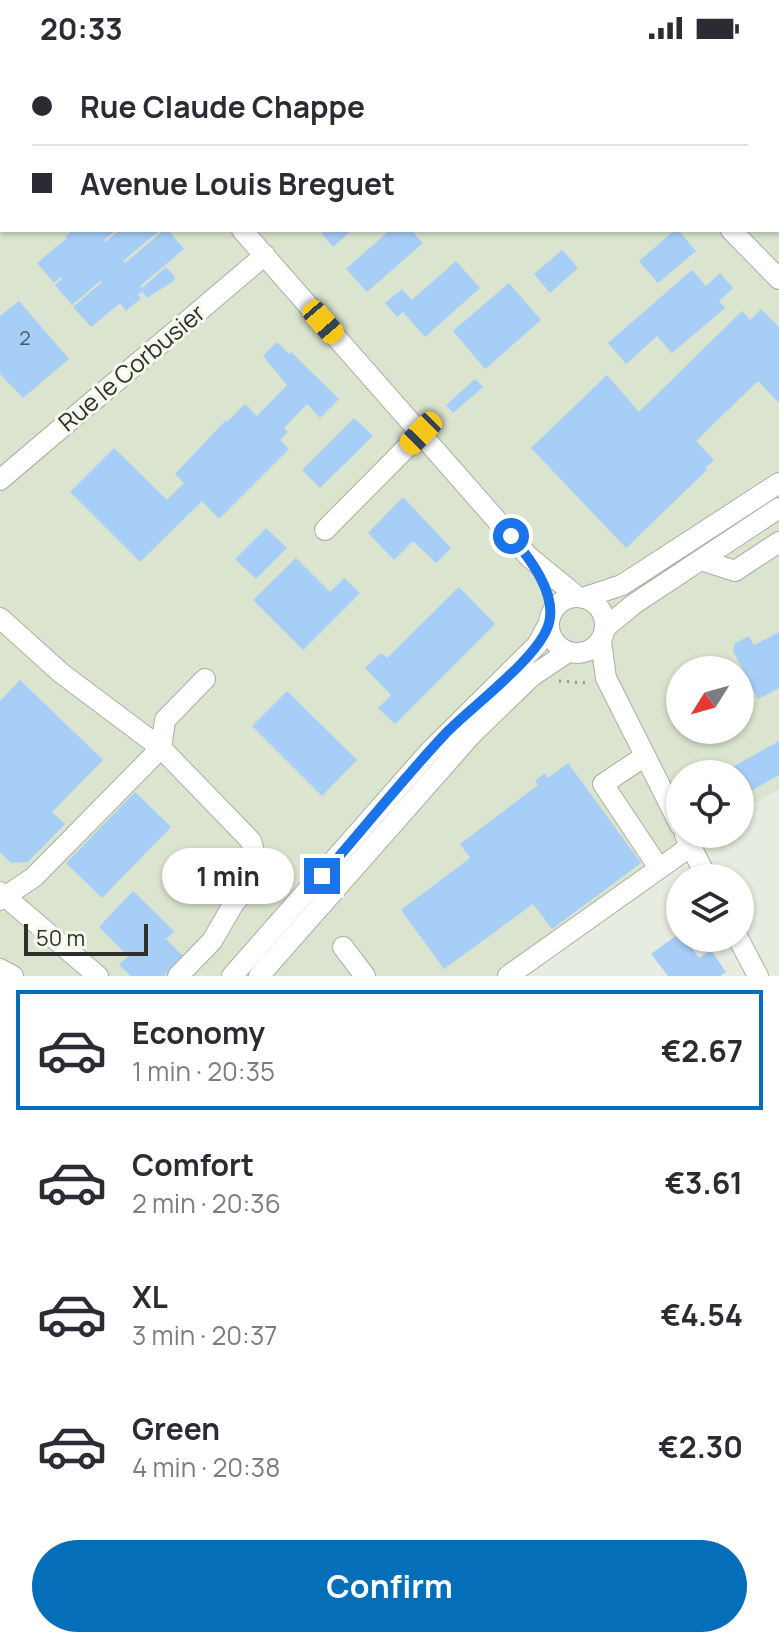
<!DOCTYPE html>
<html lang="en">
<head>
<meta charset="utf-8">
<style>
	body { margin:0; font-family:Manrope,sans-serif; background:#f2f2f3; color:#2b2b33; height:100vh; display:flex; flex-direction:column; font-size:30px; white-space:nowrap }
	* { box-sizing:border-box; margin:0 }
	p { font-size:26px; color:#7c7c81 }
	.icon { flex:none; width:44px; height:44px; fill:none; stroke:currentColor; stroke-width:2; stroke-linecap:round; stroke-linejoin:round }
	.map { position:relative; height:920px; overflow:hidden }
	.panel { display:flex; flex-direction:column; background:#fff; flex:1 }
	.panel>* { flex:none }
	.top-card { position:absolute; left:0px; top:0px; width:780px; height:176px; box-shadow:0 2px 6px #0004; display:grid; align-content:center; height:176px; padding:0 32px; background:#fff }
	.needle { width:52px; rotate:233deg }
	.buttons { position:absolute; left:666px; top:600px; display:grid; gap:16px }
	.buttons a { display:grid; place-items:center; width:88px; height:88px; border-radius:50%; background:#fff; box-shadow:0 2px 6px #0004; font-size:40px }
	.scale { position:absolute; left:24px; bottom:20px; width:124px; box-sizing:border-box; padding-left:8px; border:4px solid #2d302b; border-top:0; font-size:22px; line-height:28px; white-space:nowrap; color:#2d302b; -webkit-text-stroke:6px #f4f9ec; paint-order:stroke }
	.end { position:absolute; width:36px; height:36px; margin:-18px; border:10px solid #1a73e8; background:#fff; box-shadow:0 0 0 4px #fff }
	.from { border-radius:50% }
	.bubble { position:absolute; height:56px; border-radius:28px; background:#fff; box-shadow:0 2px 6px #0004; font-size:26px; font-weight:700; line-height:56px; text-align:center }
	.car { position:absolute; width:24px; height:48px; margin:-24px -12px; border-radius:10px; box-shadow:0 0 6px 2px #0007; background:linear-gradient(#f5c518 24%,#345 0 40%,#f5c518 0 76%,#345 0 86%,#f5c518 0) }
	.top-card b { display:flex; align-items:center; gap:28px; height:76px; font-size:30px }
	.top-card b+b { border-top:2px solid #e1e1e2 }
	.top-card i { width:20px; height:20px; background:#2b2b33 }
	ul { padding:14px 0 0; list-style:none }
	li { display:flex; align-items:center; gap:24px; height:120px; margin:0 16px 12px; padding:0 16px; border:4px solid transparent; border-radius:0px }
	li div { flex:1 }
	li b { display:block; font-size:30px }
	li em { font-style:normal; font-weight:700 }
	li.active { border-color:#046eb9 }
	li>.icon { width:72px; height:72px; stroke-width:1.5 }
	.cta { display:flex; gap:16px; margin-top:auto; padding:16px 32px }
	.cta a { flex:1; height:92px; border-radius:48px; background:#046eb9; color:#fff; font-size:32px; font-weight:700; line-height:92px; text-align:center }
	.status { display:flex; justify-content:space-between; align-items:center; height:56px; padding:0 40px; background:#fff; direction:ltr }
	.status svg { height:22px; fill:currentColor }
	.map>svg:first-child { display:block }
	.built { fill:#dbe4cf; fill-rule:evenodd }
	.building { fill:#a6cef6 }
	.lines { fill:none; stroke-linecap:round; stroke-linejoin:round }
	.minor-casing { stroke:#a9afa2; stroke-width:22 }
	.path { stroke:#90958b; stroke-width:3; stroke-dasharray:2 6; stroke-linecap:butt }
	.minor { stroke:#fff; stroke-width:20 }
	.route { stroke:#1a73e8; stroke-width:10 }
	.labels { text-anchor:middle; stroke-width:6; stroke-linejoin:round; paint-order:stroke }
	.number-label { font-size:20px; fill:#4b585e }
	.street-label { font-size:24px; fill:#2d302b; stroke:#f4f9ec }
</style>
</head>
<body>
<div class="status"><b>20:33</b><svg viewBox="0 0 49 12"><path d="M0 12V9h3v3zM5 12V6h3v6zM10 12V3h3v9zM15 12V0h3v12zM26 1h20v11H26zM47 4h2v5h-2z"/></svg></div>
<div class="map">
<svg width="779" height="920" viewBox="0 0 779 920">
	<rect width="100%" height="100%" fill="#e6ecdf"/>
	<path class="built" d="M0 0H779V733L740 755V718H680V778H702L528 920H0ZM2 2H778V174H2ZM680 614H740V674H680Z"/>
	<path class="building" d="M73 174H116L104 184 105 186 120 174H160L123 205 125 207 164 174H168L184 193 140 230 142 232 166 211 175 221 172 226 147 242 142 235 138 239 141 242 126 255 120 247 91 271 73 251 102 226 100 225 72 249 55 229 62 223 60 221 54 227 37 207 67 182 65 181Z
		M323 174H352L333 191 322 178Z
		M390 174H411L423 187 367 236 346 213Z
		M675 174H678L696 195 658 227 639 205Z
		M562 194 578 212 550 237 534 218Z
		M456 205 480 232 425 281 403 256 397 261 385 247 402 233 412 244Z
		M692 214 706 230 720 217 733 232 719 245 725 252 672 297 657 280 626 308 608 287Z
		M509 227 541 264 485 313 453 275Z
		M19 245 69 303 23 342 0 318V260Z
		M761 253 779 271V347L758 325 696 385 714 404 705 412 707 414 626 492 531 392 607 319 639 356 742 255 750 264Z
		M277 286 289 298 291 296 339 343 320 362 307 348 284 372 288 376 280 384 289 393 219 463 202 445 140 506 70 436 114 392 167 444 184 427 175 418 226 364 227 366 245 348 257 360 287 329 263 300Z
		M475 323 483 331 453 357 446 349Z
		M354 362 373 380 320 432 302 414Z
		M403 441 451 492 436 507 413 485 394 504 368 477Z
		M266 472 287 492 256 523 235 503Z
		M296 502 330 536 344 522 360 537 303 594 253 544Z
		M459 531 495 568 395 668 378 652 391 639 365 612 381 597 387 602Z
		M779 576V632L758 643 733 595 735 587 749 580 754 589Z
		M20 624 103 704 52 756 65 768 28 806 11 807 0 796V645Z
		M287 635 357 704 322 740 252 670Z
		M779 685V719L740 741V718H720Z
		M568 707 641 807 552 873 533 848 444 913 401 854 470 802 460 788 538 729 535 725 545 717 548 722Z
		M135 736 171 771 102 842 66 807Z
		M133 835 174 875 166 883 183 900 164 920H131L119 909 128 900 99 871Z
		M680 877V882H685L699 902 711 894 726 916 720 920H668L651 898Z"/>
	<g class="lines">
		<g class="minor-casing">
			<path id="minor" d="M566 0 568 2
				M740 0 741 2
				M129 2 130 0
				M778 52 779 53
				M0 91 2 89
				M242 174 529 501 578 541
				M731 174 779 223
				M0 424 265 199
				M325 474 421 377
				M701 504 735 515 779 486
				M549 569a28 28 0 1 1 56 0a28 28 0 1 1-56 0Z
				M583 542 622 529 779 427
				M0 562 61 617 161 692 251 785 260 818 234 847 212 885 178 920
				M605 572 634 548 779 452
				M601 585 606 622 680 769
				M645 700 603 728 659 812
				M685 779 707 822
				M0 836 98 920
				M0 844 34 821 161 692 165 664 205 623
				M738 882 758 920
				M343 891 365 920
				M0 913 13 920
				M232 920 430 695 537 589 549 567
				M259 920 472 678 532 620 568 596
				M508 920 691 790"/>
		</g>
		<path class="path" d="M559 625 587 627"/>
		<use href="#minor" class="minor"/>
	</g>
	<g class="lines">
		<path class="route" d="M322 820C364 772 403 723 446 677 472 650 540 601 549 567 557 537 529 501 511 480"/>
	</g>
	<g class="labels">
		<g class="number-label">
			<text x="25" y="289">2</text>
		</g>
		<g class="street-label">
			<text transform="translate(132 312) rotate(-40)" y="8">Rue le Corbusier</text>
		</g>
	</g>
</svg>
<div class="buttons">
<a><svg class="needle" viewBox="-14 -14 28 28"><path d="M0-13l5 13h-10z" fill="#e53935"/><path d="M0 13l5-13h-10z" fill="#7c7c81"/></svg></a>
<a><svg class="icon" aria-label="locate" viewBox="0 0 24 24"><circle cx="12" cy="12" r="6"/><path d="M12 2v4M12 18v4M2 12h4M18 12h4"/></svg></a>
<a><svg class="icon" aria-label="layers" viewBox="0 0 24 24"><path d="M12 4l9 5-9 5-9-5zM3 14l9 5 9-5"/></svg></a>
</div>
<div class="scale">50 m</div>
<i class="end from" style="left:511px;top:480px"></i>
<i class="end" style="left:322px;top:820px"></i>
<div class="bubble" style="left:162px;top:792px;width:132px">1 min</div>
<i class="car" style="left:323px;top:266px;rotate:139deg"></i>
<i class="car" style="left:421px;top:377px;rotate:224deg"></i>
<div class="top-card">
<b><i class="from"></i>Rue Claude Chappe</b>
<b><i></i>Avenue Louis Breguet</b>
</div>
</div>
<section class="panel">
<ul>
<li class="active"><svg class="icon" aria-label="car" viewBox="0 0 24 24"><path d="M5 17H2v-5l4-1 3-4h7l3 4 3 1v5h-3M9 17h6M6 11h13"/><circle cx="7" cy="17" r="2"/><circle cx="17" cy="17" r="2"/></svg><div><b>Economy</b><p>1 min · 20:35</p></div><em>€2.67</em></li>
<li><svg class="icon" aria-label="car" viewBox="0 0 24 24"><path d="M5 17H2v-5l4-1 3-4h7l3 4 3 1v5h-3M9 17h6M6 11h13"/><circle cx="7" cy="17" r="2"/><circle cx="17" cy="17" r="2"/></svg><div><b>Comfort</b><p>2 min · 20:36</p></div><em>€3.61</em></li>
<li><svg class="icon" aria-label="car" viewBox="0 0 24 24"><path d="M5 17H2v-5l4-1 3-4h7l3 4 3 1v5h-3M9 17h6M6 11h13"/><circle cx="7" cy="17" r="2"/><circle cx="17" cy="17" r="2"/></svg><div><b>XL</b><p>3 min · 20:37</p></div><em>€4.54</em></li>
<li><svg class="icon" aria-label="car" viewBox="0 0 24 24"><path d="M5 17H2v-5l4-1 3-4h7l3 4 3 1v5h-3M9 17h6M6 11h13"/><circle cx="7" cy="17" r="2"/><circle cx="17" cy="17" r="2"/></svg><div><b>Green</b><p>4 min · 20:38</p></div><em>€2.30</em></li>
</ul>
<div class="cta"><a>Confirm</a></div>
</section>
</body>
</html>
